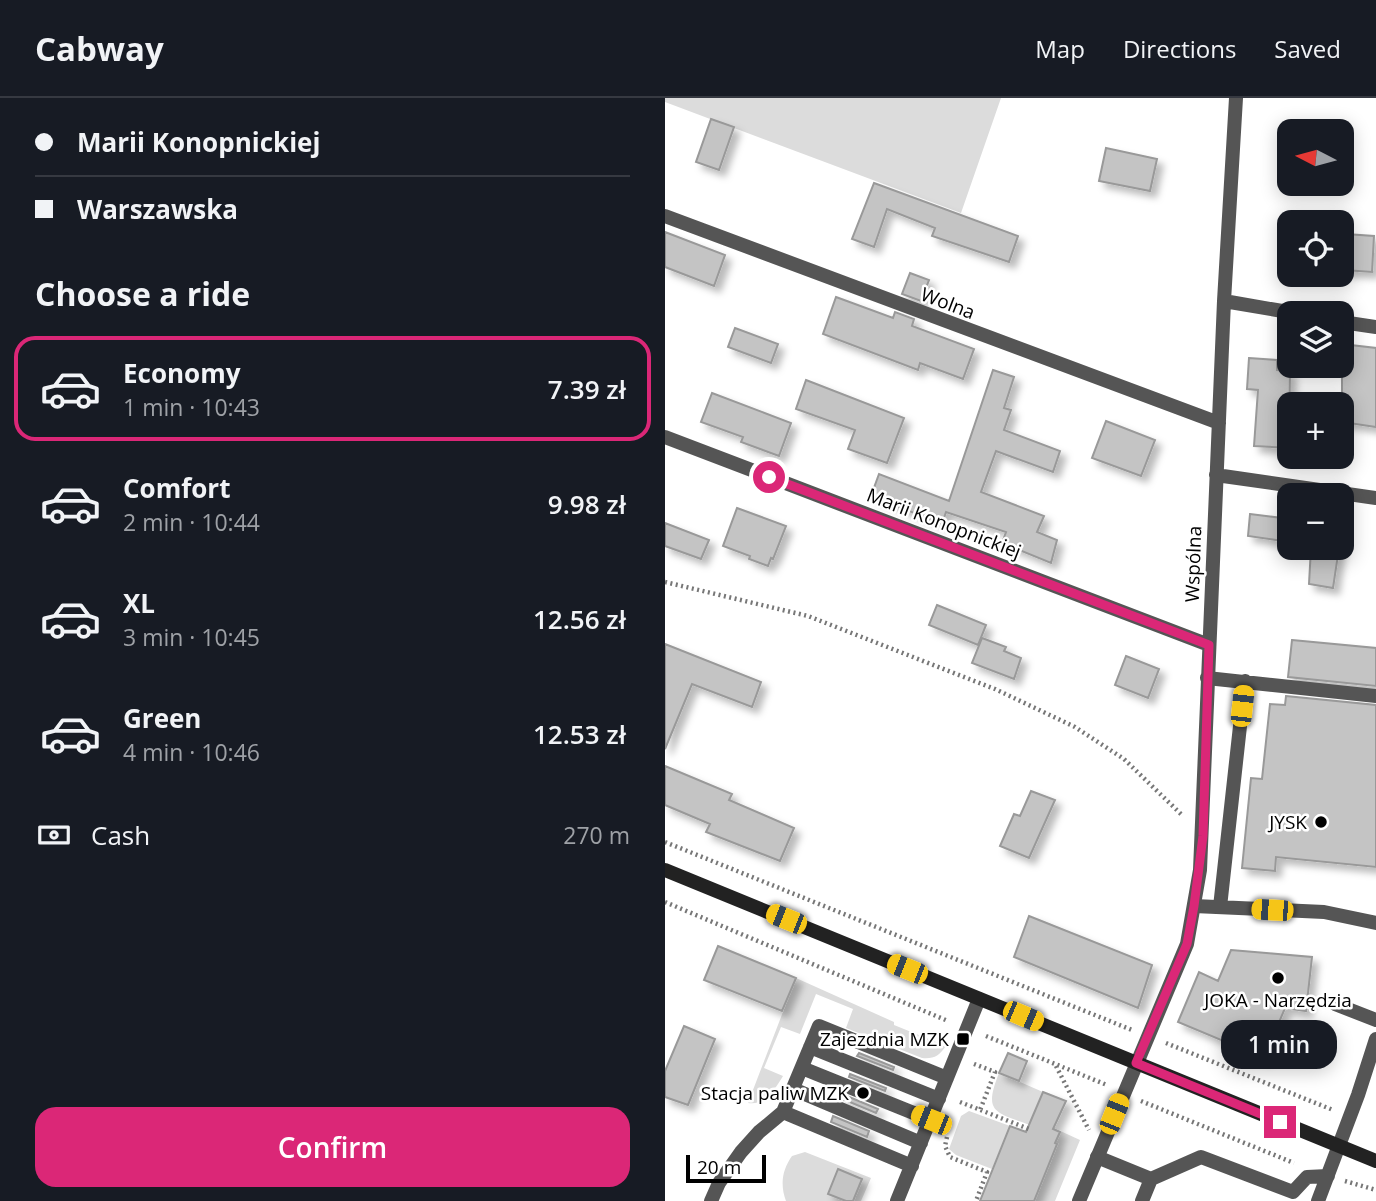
<!DOCTYPE html>
<html lang="en">
<head>
<meta charset="utf-8">
<style>
	body { margin:0; font-family:"Open Sans",sans-serif; background:#20242c; color:#f1f3f6; height:100vh; display:flex; flex-direction:column; font-size:26px; white-space:nowrap }
	* { box-sizing:border-box; margin:0 }
	p { font-size:23px; color:#9ea1a6 }
	.icon { flex:none; width:38px; height:38px; fill:none; stroke:currentColor; stroke-width:2; stroke-linecap:round; stroke-linejoin:round }
	.map { position:relative; flex:1; overflow:hidden }
	.details { display:flex; flex-direction:column; background:#171b24; width:665px }
	.details>* { flex:none }
	.hud { display:grid; align-content:center; height:154px; padding:0 35px; background:#171b24 }
	.needle { width:46px; rotate:276deg }
	.controls { position:absolute; left:612px; top:21px; display:grid; gap:14px }
	.controls a { display:grid; place-items:center; width:77px; height:77px; border-radius:14px; background:#171b24; box-shadow:0 4px 18px #0003; font-size:35px }
	.scale { position:absolute; left:21px; bottom:18px; width:80px; box-sizing:border-box; padding-left:7px; border:4px solid #000; border-top:0; font-size:19px; line-height:24px; white-space:nowrap; color:#000; -webkit-text-stroke:5px #fff; paint-order:stroke }
	.end { position:absolute; width:32px; height:32px; margin:-16px; border:9px solid #db2777; background:#fff; box-shadow:0 0 0 4px #fff }
	.from { border-radius:50% }
	.bubble { position:absolute; height:49px; border-radius:21px; background:#171b24; box-shadow:0 4px 18px #0003; font-size:23px; font-weight:600; line-height:49px; text-align:center }
	.car { position:absolute; width:21px; height:42px; margin:-21px -10px; border-radius:9px; box-shadow:0 0 5px 2px #0007; background:linear-gradient(#f5c518 24%,#345 0 40%,#f5c518 0 76%,#345 0 86%,#f5c518 0) }
	.hud b { display:flex; align-items:center; gap:24px; height:66px; font-size:26px }
	.hud b+b { border-top:2px solid #363941 }
	.hud i { width:18px; height:18px; background:#f1f3f6 }
	ul { padding:0; list-style:none }
	li { display:flex; align-items:center; gap:21px; height:105px; margin:0 14px 10px; padding:0 21px; border:4px solid transparent; border-radius:21px }
	li div { flex:1 }
	li b { display:block; font-size:26px }
	li em { font-style:normal; font-weight:600 }
	li.current { border-color:#db2777 }
	li>.icon { width:63px; height:63px; stroke-width:1.5 }
	h2 { padding:0 35px; font-size:32px; line-height:84px }
	.pay { display:flex; align-items:center; gap:18px; height:77px; padding:0 35px; font-size:26px }
	.pay p { margin-inline-start:auto }
	.primary-button { display:flex; gap:14px; margin-top:auto; padding:14px 35px }
	.primary-button a { flex:1; height:80px; border-radius:21px; background:#db2777; color:#fff; font-size:28px; font-weight:600; line-height:80px; text-align:center }
	header { display:flex; align-items:center; gap:42px; box-sizing:border-box; height:98px; padding:0 35px; background:#171b24; border-bottom:2px solid #363941 }
	header strong { font-size:33px }
	nav { display:flex; gap:38px; margin-inline-start:auto; font-size:24px }
	main { display:flex; flex:1; min-height:0 }
	.map>svg:first-child { display:block }
	.green { fill:#dcdcdc }
	.building { fill:#c4c4c4; stroke:#999; stroke-width:2; filter:url(#shadow) }
	.lines { fill:none; stroke-linecap:round; stroke-linejoin:round }
	.path { stroke:#777; stroke-width:4.5; stroke-dasharray:2 3.5; stroke-linecap:butt }
	.service { stroke:#555; stroke-width:14 }
	.minor { stroke:#555; stroke-width:14 }
	.secondary { stroke:#222; stroke-width:14 }
	.route { stroke:#db2777; stroke-width:9 }
	.poi-dot { fill:#000; stroke:#fff; stroke-width:2.5 }
	.labels { text-anchor:middle; stroke-width:5; stroke-linejoin:round; paint-order:stroke }
	.street-label { font-size:19px; fill:#000; stroke:#fff }
	.poi-label { font-size:19px; fill:#000; stroke:#fff; text-anchor:end }
</style>
</head>
<body>
<header>
<strong>Cabway</strong>
<nav><a>Map</a><a>Directions</a><a>Saved</a></nav>
</header>
<main>
<section class="details">
<div class="hud">
<b><i class="from"></i>Marii Konopnickiej</b>
<b><i></i>Warszawska</b>
</div>
<h2>Choose a ride</h2>
<ul>
<li class="current"><svg class="icon" aria-label="car" viewBox="0 0 24 24"><path d="M5 17H2v-5l4-1 3-4h7l3 4 3 1v5h-3M9 17h6M6 11h13"/><circle cx="7" cy="17" r="2"/><circle cx="17" cy="17" r="2"/></svg><div><b>Economy</b><p>1 min · 10:43</p></div><em>7.39 zł</em></li>
<li><svg class="icon" aria-label="car" viewBox="0 0 24 24"><path d="M5 17H2v-5l4-1 3-4h7l3 4 3 1v5h-3M9 17h6M6 11h13"/><circle cx="7" cy="17" r="2"/><circle cx="17" cy="17" r="2"/></svg><div><b>Comfort</b><p>2 min · 10:44</p></div><em>9.98 zł</em></li>
<li><svg class="icon" aria-label="car" viewBox="0 0 24 24"><path d="M5 17H2v-5l4-1 3-4h7l3 4 3 1v5h-3M9 17h6M6 11h13"/><circle cx="7" cy="17" r="2"/><circle cx="17" cy="17" r="2"/></svg><div><b>XL</b><p>3 min · 10:45</p></div><em>12.56 zł</em></li>
<li><svg class="icon" aria-label="car" viewBox="0 0 24 24"><path d="M5 17H2v-5l4-1 3-4h7l3 4 3 1v5h-3M9 17h6M6 11h13"/><circle cx="7" cy="17" r="2"/><circle cx="17" cy="17" r="2"/></svg><div><b>Green</b><p>4 min · 10:46</p></div><em>12.53 zł</em></li>
</ul>
<div class="pay"><svg class="icon" aria-label="cash" viewBox="0 0 24 24"><path d="M3 7h18v10H3z"/><circle cx="12" cy="12" r="2"/></svg>Cash<p>270 m</p></div>
<div class="primary-button"><a>Confirm</a></div>
</section>
<div class="map">
<svg width="711" height="1103" viewBox="0 0 711 1103">
	<defs>
		<filter id="shadow"><feDropShadow dx="6" dy="6" stdDeviation="3.5" flood-color="#0004"/></filter>
	</defs>
	<rect width="100%" height="100%" fill="#fff"/>
	<path class="green" d="M0 0H336L296 115 0 4Z
		M131 880 229 924V927L281 948C274 958 269 961 257 960L181 930 188 911 151 896 135 936 116 929 99 970 118 978C110 991 100 1008 83 1005Z
		M334 975 378 994 367 1020 415 1042 390 1103H369L394 1034 367 1023 365 1027C330 1014 318 1015 334 975Z
		M304 1013 345 1028 327 1071 291 1057 284 1051 296 1018Z
		M140 1054 206 1080 196 1103H121C115 1087 117 1072 127 1058Z"/>
	<path class="building" d="M46 21 69 29 54 72 31 64Z
		M441 50 492 61 485 93 434 83Z
		M209 85 353 138 344 164 267 138 270 130 222 111 209 149 187 141Z
		M0 134 60 157 49 188 0 169Z
		M681 136 709 138 707 174 679 172Z
		M245 175 264 182 256 203 237 196Z
		M171 199 228 220 230 214 249 221 247 228 309 251 298 281 255 265 253 272 158 236Z
		M70 230 113 246 106 265 63 249Z
		M677 246 711 250V329L677 324Z
		M584 260 612 262V272L625 273 624 350 589 348 593 292 582 291Z
		M328 272 349 279 339 310 346 312 339 332 395 353 388 374 331 353 316 394 379 418 372 434 392 442 386 465 337 445 341 434 281 414 277 426 206 398 214 376 284 403Z
		M141 282 239 320 222 365 183 351 190 332 131 311Z
		M47 295 126 325 114 358 76 344 78 339 36 324Z
		M441 323 490 342 476 378 427 360Z
		M72 410 121 428 108 461 106 460 103 468 84 461 85 458 58 448Z
		M585 416 625 421V444L583 438Z
		M0 425 44 442 36 461 0 448Z
		M646 450H674L668 490 644 486Z
		M272 507 321 527 313 547 264 527Z
		M317 540 341 549 339 553 356 560 349 581 307 565Z
		M627 542 711 550V588L623 579Z
		M0 546 96 584 87 609 27 586 0 651Z
		M461 558 494 571 483 600 450 587Z
		M621 598 711 607V769L611 759 610 773 577 770 586 680 597 681 605 606 620 607Z
		M0 668 67 696 64 702 129 730 115 763 41 734 45 726 0 707Z
		M366 693 390 702 364 760 335 748 349 716 355 718Z
		M364 818 487 867 473 910 349 859Z
		M53 848 131 880 117 913 39 882Z
		M566 852 647 859 641 913 620 910 599 960 513 924 534 874 553 883Z
		M19 928 50 941 23 1007 0 999V973Z
		M194 955 229 969 228 972 192 958Z
		M343 955 362 963 354 983 334 975Z
		M185 976 221 990 220 993 184 979Z
		M378 994 401 1003 388 1031 395 1034 390 1045 392 1046 369 1103H315L345 1028 361 1034Z
		M177 996 213 1011 211 1015 175 1000Z
		M168 1018 204 1033 202 1039 166 1024Z
		M173 1071 197 1081 188 1103H181L163 1096Z"/>
	<g class="lines">
		<path class="path" d="M0 484 143 518 330 591 410 629 459 661 518 718
			M0 744 467 932
			M0 804 283 923
			M321 938 442 987
			M501 945 668 1012
			M309 966 330 974 315 1012
			M391 968 424 1032
			M476 1003 629 1065
			M295 1004 364 1031
			M282 1039 280 1048 285 1059 322 1074 311 1103
			M680 1083 711 1092"/>
		<path class="service" d="M542 580 711 598
			M529 808 659 814 711 825
			M555 809 580 583
			M670 906 711 922
			M145 949 274 1001
			M137 970 266 1022
			M128 991 256 1045
			M118 1014 247 1068
			M432 1059 486 1081 536 1059 628 1094 642 1079 663 1078
			M46 1103 54 1085 76 1054 94 1034 118 1014 154 928 282 980
			M232 1103 314 901
			M477 1103 486 1081
			M653 1103 693 997 711 941"/>
		<path class="minor" d="M0 118 554 325
			M559 203 629 215
			M677 224 711 229
			M0 339 544 547
			M551 377 711 400
			M414 1103 522 846 535 772 559 203 571 0"/>
		<path class="secondary" d="M0 772 711 1063"/>
	</g>
	<g class="lines">
		<path class="route" d="M104 379 544 547 538 738 529 808 522 846 471 965 615 1024"/>
	</g>
	<g class="poi-dot">
		<circle cx="656" cy="724" r="7"/>
		<circle cx="613" cy="880" r="7"/>
		<rect x="291" y="934" width="14" height="14" rx="3.5"/>
		<circle cx="198" cy="995" r="7"/>
	</g>
	<g class="labels">
		<g class="street-label">
			<text transform="translate(283 205) rotate(21)" y="7">Wolna</text>
			<text transform="translate(279 425) rotate(21)" y="7">Marii Konopnickiej</text>
			<text transform="translate(528 466) rotate(-88)" y="7">Wspólna</text>
		</g>
		<g class="poi-label">
			<text x="642" y="731">JYSK</text>
			<text x="613" y="909" text-anchor="middle">JOKA - Narzędzia</text>
			<text x="284" y="948">Zajezdnia MZK</text>
			<text x="184" y="1002">Stacja paliw MZK</text>
		</g>
	</g>
</svg>
<div class="controls">
<a><svg class="needle" viewBox="-14 -14 28 28"><path d="M0-13l5 13h-10z" fill="#e53935"/><path d="M0 13l5-13h-10z" fill="#9ea1a6"/></svg></a>
<a><svg class="icon" aria-label="locate" viewBox="0 0 24 24"><circle cx="12" cy="12" r="6"/><path d="M12 2v4M12 18v4M2 12h4M18 12h4"/></svg></a>
<a><svg class="icon" aria-label="layers" viewBox="0 0 24 24"><path d="M12 4l9 5-9 5-9-5zM3 14l9 5 9-5"/></svg></a>
<a>+</a>
<a>−</a>
</div>
<div class="scale">20 m</div>
<i class="end from" style="left:104px;top:379px"></i>
<i class="end" style="left:615px;top:1024px"></i>
<div class="bubble" style="left:556px;top:922px;width:116px">1 min</div>
<i class="car" style="left:577px;top:608px;rotate:6deg"></i>
<i class="car" style="left:607px;top:812px;rotate:273deg"></i>
<i class="car" style="left:121px;top:821px;rotate:292deg"></i>
<i class="car" style="left:242px;top:871px;rotate:292deg"></i>
<i class="car" style="left:358px;top:918px;rotate:113deg"></i>
<i class="car" style="left:449px;top:1016px;rotate:22deg"></i>
<i class="car" style="left:266px;top:1022px;rotate:292deg"></i>
</div>
</main>
</body>
</html>
